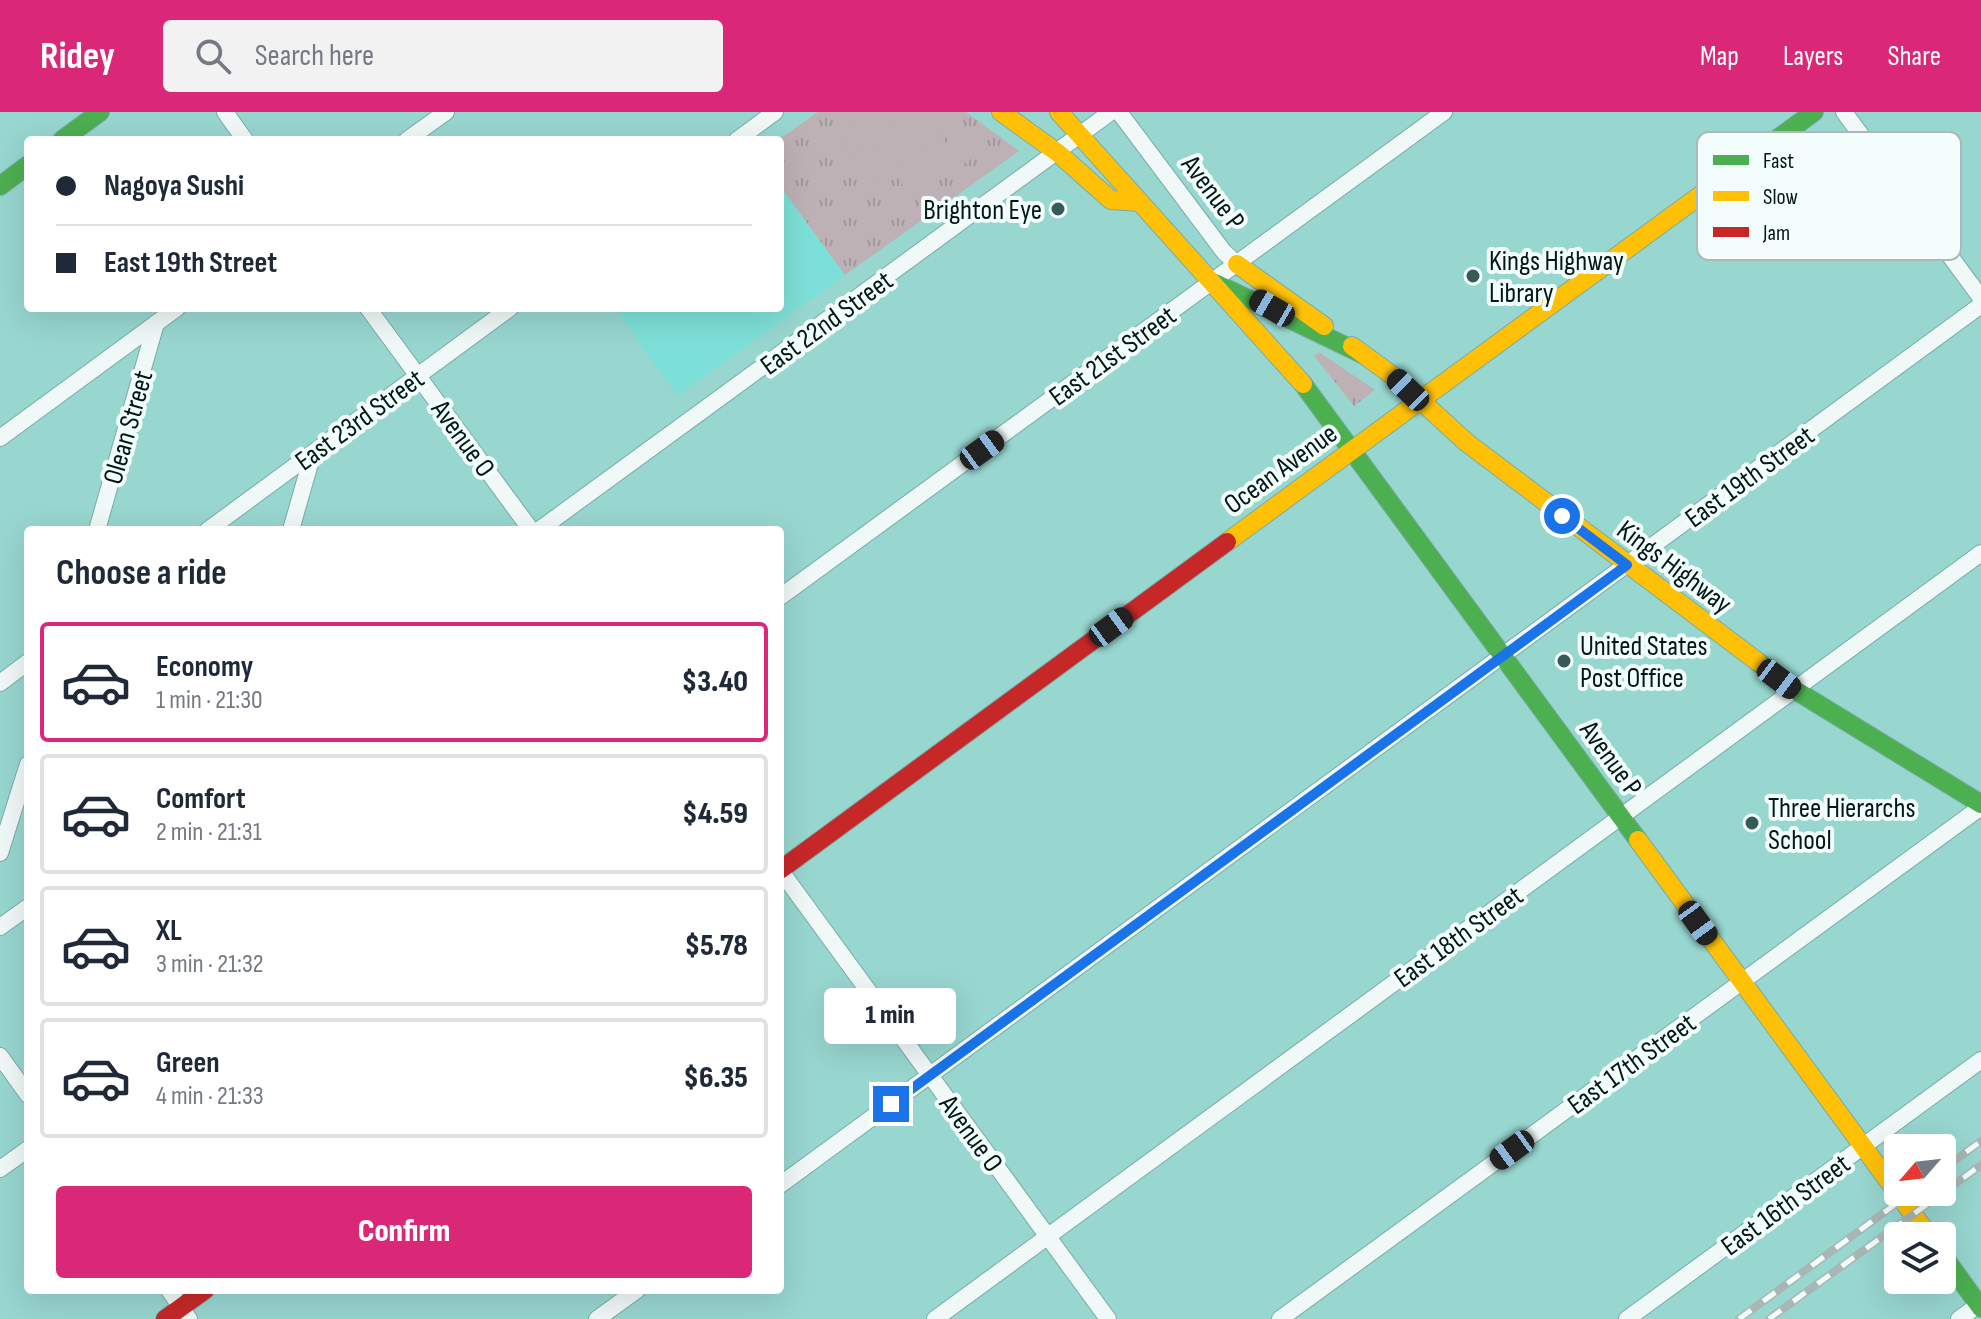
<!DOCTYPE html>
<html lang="en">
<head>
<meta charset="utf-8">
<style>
	body { margin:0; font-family:"Sofia Sans Condensed",sans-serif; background:#f2f2f3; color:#1f2937; height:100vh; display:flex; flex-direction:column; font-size:30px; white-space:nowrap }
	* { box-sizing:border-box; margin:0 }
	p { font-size:26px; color:#747a83 }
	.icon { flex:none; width:44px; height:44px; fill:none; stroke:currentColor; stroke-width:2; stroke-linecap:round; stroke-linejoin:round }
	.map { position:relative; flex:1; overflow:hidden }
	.panel { position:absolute; left:24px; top:414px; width:760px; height:768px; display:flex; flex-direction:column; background:#fff; border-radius:8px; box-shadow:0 8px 32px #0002 }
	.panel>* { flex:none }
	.banner { position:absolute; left:24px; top:24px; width:760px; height:176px; border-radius:8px; box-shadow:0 8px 32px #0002; display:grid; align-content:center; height:176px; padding:0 32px; background:#fff }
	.needle { width:52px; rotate:242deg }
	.tools { position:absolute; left:1884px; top:1022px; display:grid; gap:16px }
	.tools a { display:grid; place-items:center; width:72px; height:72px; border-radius:8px; background:#fff; box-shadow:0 8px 32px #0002; font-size:40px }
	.end { position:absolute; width:36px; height:36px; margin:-18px; border:10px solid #1a73e8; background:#fff; box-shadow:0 0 0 4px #fff }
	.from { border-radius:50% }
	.bubble { position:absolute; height:56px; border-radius:8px; background:#fff; box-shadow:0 8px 32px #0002; font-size:26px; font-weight:800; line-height:56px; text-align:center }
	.car { position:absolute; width:24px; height:48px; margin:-24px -12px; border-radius:10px; box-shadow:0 0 6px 2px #0007; background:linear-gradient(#222 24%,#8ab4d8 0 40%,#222 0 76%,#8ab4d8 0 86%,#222 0) }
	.banner b { display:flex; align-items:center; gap:28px; height:76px; font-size:30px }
	.banner b+b { border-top:2px solid #e0e1e3 }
	.banner i { width:20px; height:20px; background:#1f2937 }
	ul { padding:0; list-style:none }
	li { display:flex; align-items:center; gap:24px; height:120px; margin:0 16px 12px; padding:0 16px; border:4px solid #e0e1e3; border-radius:8px }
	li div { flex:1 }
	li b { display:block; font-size:30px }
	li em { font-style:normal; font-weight:800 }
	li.on { border-color:#db2777 }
	li>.icon { width:72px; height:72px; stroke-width:1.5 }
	h2 { padding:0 32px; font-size:36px; line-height:96px }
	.cta { display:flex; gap:16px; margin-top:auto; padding:16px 32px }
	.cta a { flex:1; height:92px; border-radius:8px; background:#db2777; color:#fff; font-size:32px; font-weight:800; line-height:92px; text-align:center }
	header { display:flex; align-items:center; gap:48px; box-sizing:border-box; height:112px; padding:0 40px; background:#db2777; color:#fff }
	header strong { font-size:38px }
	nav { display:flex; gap:44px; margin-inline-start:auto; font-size:28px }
	.search { width:560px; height:72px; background:#f2f2f3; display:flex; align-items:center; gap:20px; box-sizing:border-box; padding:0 28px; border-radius:8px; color:#747a83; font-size:30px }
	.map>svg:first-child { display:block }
	.built { fill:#7de0d8 }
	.grass { fill:url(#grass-tufts) }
	.pitch { fill:#bdb1b6 }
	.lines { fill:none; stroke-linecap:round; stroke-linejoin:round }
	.street-casing { stroke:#78aca7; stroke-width:18 }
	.fast-casing { stroke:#78aca7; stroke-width:20 }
	.slow-casing { stroke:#78aca7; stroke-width:20 }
	.jam-casing { stroke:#78aca7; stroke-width:20 }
	.street { stroke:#f0f9f8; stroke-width:16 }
	.fast { stroke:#4caf50; stroke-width:18 }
	.slow { stroke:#ffc107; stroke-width:18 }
	.jam { stroke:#c62828; stroke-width:18 }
	.rail-casing { stroke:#a8b6b5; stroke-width:8 }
	.rail { stroke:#f3fdfb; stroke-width:5; stroke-dasharray:15; stroke-linecap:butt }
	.route { stroke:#1a73e8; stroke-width:10 }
	.poi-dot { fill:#355a57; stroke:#f3fdfb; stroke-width:3 }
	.labels { text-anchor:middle; stroke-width:8; stroke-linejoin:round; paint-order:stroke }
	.street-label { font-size:28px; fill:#001816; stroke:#f3fdfb }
	.poi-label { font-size:28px; fill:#001816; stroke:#f3fdfb; text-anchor:start }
	.key { fill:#f3fdfb; stroke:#aab8b6; stroke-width:2 }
	.key-label { font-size:22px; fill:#001816 }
</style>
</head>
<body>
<header>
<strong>Ridey</strong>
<div class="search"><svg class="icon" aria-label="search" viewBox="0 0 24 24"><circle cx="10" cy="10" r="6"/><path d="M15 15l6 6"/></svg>Search here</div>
<nav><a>Map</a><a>Layers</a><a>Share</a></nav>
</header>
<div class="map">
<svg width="1981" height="1207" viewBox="0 0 1981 1207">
	<defs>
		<pattern id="grass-tufts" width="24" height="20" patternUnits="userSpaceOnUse" patternTransform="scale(2)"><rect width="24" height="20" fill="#bdb1b6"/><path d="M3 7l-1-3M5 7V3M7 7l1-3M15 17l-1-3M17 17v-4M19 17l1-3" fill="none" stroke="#a1989c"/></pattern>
	</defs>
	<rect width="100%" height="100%" fill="#98d6d0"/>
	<path class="built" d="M780 74 845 163 677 284 615 196H780Z"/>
	<path class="grass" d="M818 0H966L1019 39 845 163 780 74 778 28Z
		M1319 240 1375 278 1354 294 1314 244Z"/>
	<path class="pitch" d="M864 0H892L898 8 851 43 835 21Z
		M920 0H929L947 12 936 30 941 27 946 31 955 18 979 35 967 52 956 45 957 48 910 83 894 61 935 31 911 14Z
		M902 14 917 35 870 70 854 49Z"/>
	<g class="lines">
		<g class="street-casing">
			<path id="street" d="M225 0 245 28
				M1119 0 1224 140 1237 152
				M1844 0 1981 186
				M407 28 446 0
				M737 28 775 0
				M368 196 531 418
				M0 326 177 196
				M97 418 156 211
				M208 418 510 196
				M291 418 313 341
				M539 418 1111 0
				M780 485 1444 0
				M0 571 28 550
				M0 741 28 652
				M780 758 1108 1207
				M0 815 28 795
				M0 944 28 983
				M0 1057 28 1037
				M780 1073 1981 193
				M169 1178 189 1207
				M597 1207 637 1178
				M935 1207 1981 441
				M1280 1207 1981 695
				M1627 1207 1981 948
				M1959 1207 1981 1191"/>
		</g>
		<g class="fast-casing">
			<path id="fast" d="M62 28 100 0
				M0 74 28 53
				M1702 82 1814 0
				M1215 171 1364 243
				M1303 272 1638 728
				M1758 550 1795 578 1981 692
				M1942 1142 1981 1196"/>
		</g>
		<g class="slow-casing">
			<path id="slow" d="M1001 0 1058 41 1111 88 1140 90
				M1059 0 1303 272
				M1237 152 1324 214
				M1352 234 1396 266 1466 330 1758 550
				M1227 430 1702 82
				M1638 728 1929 1124"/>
		</g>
		<g class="jam-casing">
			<path id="jam" d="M780 758 1227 430
				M165 1207 205 1178"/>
		</g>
		<use href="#street" class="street"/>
		<use href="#fast" class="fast"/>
		<use href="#slow" class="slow"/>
		<use href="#jam" class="jam"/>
		<g class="rail-casing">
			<path id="rail" d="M1942 1058 1981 1029
				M1739 1207 1912 1080
				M1769 1207 1981 1053"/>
		</g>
		<use href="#rail" class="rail"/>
	</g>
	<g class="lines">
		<path class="route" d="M891 992 1627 453 1562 404"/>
	</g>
	<g class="poi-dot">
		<circle cx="1058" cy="97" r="8"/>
		<circle cx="1473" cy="164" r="8"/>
		<circle cx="1564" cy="549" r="8"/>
		<circle cx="1752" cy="711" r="8"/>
	</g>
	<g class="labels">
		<g class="street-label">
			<text transform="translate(1214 80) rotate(53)" y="10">Avenue P</text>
			<text transform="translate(826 210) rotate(-36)" y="10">East 22nd Street</text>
			<text transform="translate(1112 243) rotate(-36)" y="10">East 21st Street</text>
			<text transform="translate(359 307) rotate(-36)" y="10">East 23rd Street</text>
			<text transform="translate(127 315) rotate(-74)" y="10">Olean Street</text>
			<text transform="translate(464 326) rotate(54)" y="10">Avenue O</text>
			<text transform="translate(1280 356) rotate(-36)" y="10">Ocean Avenue</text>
			<text transform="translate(1749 364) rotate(-36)" y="10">East 19th Street</text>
			<text transform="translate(1675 454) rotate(37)" y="10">Kings Highway</text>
			<text transform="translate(1612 646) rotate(54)" y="10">Avenue P</text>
			<text transform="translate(1458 824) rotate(-36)" y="10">East 18th Street</text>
			<text transform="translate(1631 951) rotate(-36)" y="10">East 17th Street</text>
			<text transform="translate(972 1021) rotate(54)" y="10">Avenue O</text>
			<text transform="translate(1785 1092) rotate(-36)" y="10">East 16th Street</text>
		</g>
		<g class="poi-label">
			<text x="1042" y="107" text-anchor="end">Brighton Eye</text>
			<text x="1489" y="158">Kings Highway<tspan x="1489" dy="32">Library</tspan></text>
			<text x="1580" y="543">United States<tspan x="1580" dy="32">Post Office</tspan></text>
			<text x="1768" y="705">Three Hierarchs<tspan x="1768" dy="32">School</tspan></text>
		</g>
	</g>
	<rect x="1697" y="20" width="264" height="128" rx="12" class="key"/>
	<rect x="1713" y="43" width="36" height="10" fill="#4caf50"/>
	<rect x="1713" y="79" width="36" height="10" fill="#ffc107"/>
	<rect x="1713" y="115" width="36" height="10" fill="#c62828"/>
	<g class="key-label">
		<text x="1763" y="56">Fast</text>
		<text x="1763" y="92">Slow</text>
		<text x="1763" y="128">Jam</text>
	</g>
</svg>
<div class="tools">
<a><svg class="needle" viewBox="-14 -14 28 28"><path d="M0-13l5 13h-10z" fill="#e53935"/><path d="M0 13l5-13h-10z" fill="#747a83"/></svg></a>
<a><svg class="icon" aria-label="layers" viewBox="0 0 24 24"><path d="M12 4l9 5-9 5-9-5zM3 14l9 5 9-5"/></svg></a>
</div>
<i class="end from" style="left:1562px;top:404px"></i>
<i class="end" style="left:891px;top:992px"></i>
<div class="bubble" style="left:824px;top:876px;width:132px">1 min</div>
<i class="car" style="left:1272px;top:196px;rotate:300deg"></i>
<i class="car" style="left:1408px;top:278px;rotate:314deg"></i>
<i class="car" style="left:982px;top:338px;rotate:54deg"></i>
<i class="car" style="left:1111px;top:515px;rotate:54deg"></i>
<i class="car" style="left:1779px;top:567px;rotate:127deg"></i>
<i class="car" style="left:1698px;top:811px;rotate:144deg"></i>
<i class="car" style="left:1512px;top:1038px;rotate:234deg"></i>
<div class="banner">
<b><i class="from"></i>Nagoya Sushi</b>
<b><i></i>East 19th Street</b>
</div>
<section class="panel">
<h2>Choose a ride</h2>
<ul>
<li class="on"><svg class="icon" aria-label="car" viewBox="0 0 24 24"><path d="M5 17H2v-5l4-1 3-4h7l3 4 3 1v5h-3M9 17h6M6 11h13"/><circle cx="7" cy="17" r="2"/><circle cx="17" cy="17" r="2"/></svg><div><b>Economy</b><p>1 min · 21:30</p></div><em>$3.40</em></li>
<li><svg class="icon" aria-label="car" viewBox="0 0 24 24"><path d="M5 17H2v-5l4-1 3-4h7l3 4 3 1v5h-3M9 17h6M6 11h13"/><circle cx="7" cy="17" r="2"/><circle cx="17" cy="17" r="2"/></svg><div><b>Comfort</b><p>2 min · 21:31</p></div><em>$4.59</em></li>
<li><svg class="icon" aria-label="car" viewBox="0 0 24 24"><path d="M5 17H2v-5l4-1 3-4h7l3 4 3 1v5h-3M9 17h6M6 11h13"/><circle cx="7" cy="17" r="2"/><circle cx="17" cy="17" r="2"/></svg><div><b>XL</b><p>3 min · 21:32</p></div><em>$5.78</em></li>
<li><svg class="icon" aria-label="car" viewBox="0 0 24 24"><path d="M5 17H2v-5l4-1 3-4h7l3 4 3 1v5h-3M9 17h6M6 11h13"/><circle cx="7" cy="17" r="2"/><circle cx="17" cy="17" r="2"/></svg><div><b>Green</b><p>4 min · 21:33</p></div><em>$6.35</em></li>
</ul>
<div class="cta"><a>Confirm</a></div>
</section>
</div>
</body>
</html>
